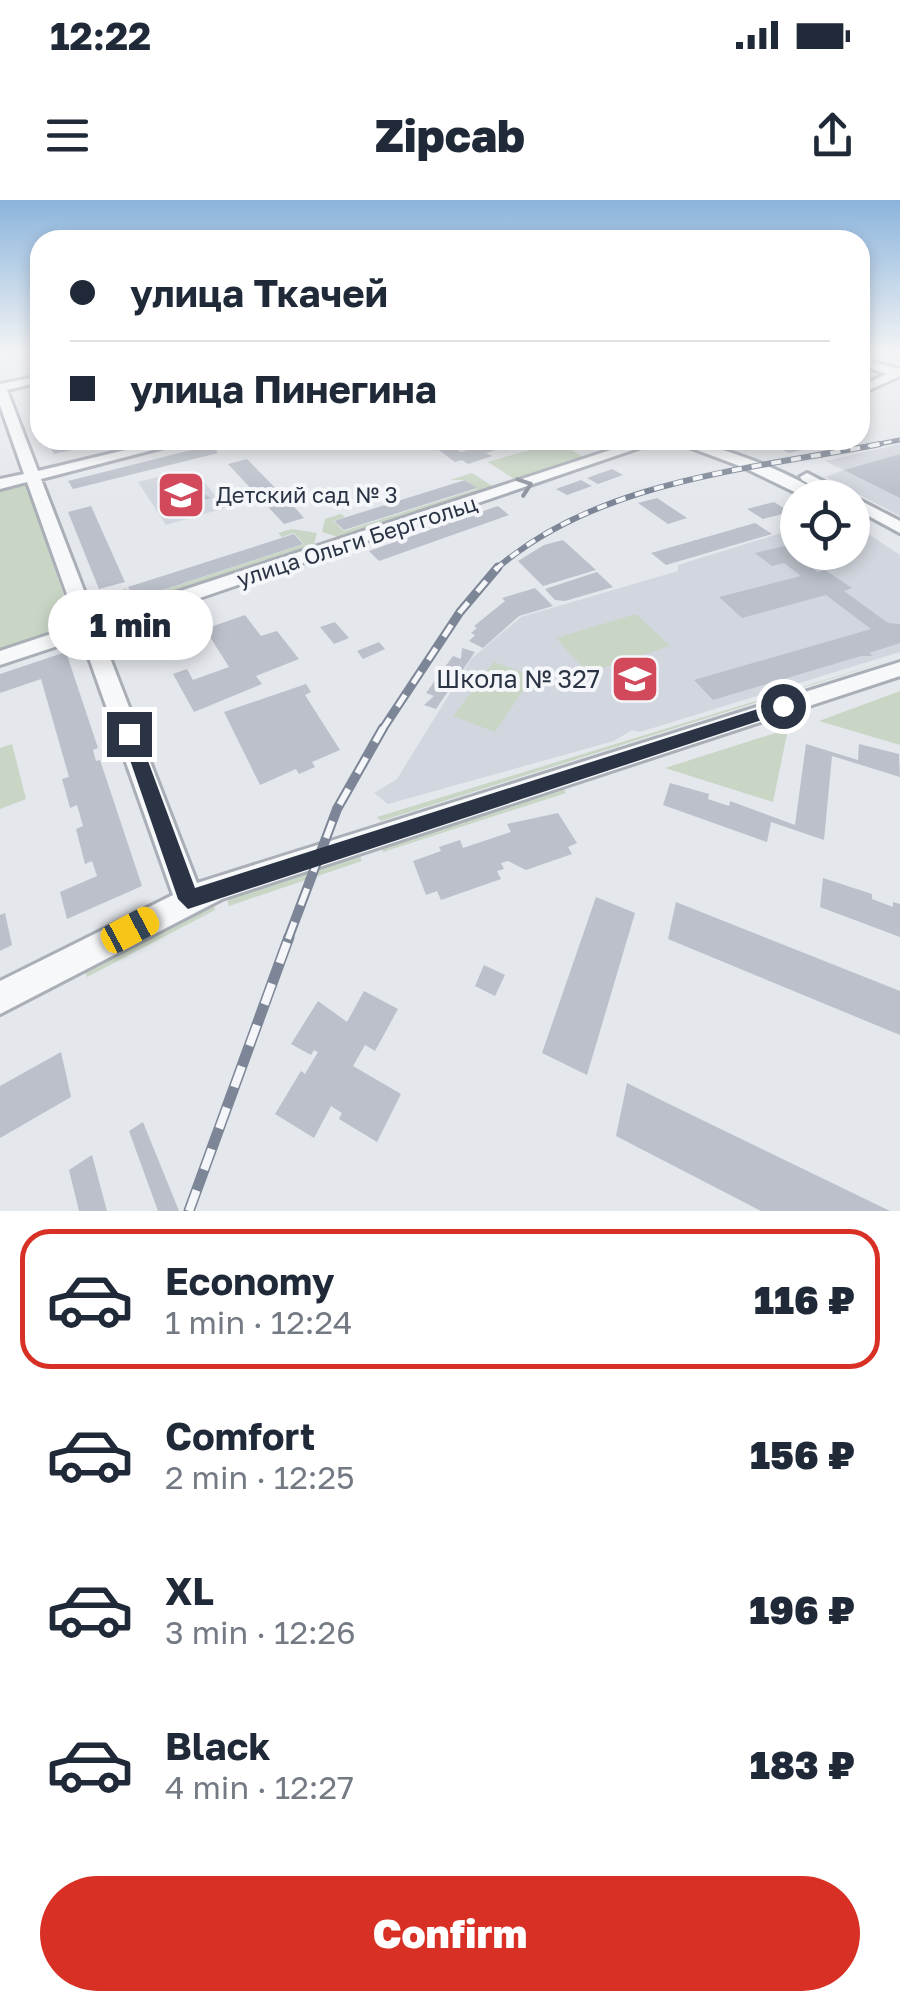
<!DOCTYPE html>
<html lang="en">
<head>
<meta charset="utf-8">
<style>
	body { margin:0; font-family:"Golos Text",sans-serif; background:#f2f2f3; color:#1f2937; height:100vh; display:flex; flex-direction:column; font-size:38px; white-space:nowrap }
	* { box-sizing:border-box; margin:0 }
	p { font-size:32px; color:#747a83 }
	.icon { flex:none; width:55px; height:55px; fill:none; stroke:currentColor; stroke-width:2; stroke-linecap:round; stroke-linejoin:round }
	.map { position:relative; height:1011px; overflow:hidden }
	.sheet { display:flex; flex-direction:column; background:#fff; flex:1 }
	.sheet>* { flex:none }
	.guide { position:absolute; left:30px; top:30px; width:840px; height:220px; border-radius:30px; box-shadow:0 5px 15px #0003; display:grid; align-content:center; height:220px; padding:0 40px; background:#fff }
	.buttons { position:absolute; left:780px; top:280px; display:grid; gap:20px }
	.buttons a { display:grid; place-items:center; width:90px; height:90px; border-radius:50%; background:#fff; box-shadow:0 5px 15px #0003; font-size:50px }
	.end { position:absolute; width:45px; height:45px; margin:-22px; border:12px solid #2b3445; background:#fff; box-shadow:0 0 0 5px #fff }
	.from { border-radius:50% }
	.bubble { position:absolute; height:70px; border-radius:35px; background:#fff; box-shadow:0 5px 15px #0003; font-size:32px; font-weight:800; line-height:70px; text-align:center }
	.car { position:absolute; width:30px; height:60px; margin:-30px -15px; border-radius:12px; box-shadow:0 0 8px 2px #0007; background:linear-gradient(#f5c518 24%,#345 0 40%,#f5c518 0 76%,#345 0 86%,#f5c518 0) }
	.guide b { display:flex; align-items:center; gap:35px; height:95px; font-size:38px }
	.guide b+b { border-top:2px solid #e0e1e3 }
	.guide i { width:25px; height:25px; background:#1f2937 }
	ul { padding:18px 0 0; list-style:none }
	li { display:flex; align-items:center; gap:30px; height:140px; margin:0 20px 15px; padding:0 20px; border:5px solid transparent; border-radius:30px }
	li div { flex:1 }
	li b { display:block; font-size:38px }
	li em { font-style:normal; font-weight:800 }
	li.active { border-color:#d93025 }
	li>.icon { width:90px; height:90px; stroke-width:1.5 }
	.action { display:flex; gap:20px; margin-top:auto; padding:20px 40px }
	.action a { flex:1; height:115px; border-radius:60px; background:#d93025; color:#fff; font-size:40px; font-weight:800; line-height:115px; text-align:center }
	.status { display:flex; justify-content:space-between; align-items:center; height:70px; padding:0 50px; background:#fff; direction:ltr }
	.status svg { height:28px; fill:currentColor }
	header { display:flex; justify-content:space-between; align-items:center; height:130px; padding:0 40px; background:#fff; font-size:45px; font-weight:800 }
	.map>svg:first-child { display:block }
	.built { fill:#d2d6de }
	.green { fill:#c9d6c5 }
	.building { fill:#bbc0ca }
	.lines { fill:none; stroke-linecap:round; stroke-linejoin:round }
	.minor-casing { stroke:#a9aeb7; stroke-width:6 }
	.minor { fill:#f7f8fa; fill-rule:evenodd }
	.rail-far4-casing { stroke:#7d8696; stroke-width:5 }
	.rail-far3-casing { stroke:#7d8696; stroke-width:6 }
	.rail-far2-casing { stroke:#7d8696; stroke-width:9 }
	.rail-far1-casing { stroke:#7d8696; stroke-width:10 }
	.rail-casing { stroke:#7d8696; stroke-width:11 }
	.rail-far4 { stroke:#f4f6f9; stroke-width:2.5; stroke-dasharray:8; stroke-linecap:butt }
	.rail-far3 { stroke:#f4f6f9; stroke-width:4; stroke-dasharray:10; stroke-linecap:butt }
	.rail-far2 { stroke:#f4f6f9; stroke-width:5; stroke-dasharray:14; stroke-linecap:butt }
	.rail-far1 { stroke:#f4f6f9; stroke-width:6; stroke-dasharray:18; stroke-linecap:butt }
	.rail { stroke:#f4f6f9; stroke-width:8; stroke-dasharray:22; stroke-linecap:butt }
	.oneway { stroke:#9196a0 }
	.route { fill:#2b3445 }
	.labels { text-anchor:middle; stroke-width:8; stroke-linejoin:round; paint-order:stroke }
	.far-poi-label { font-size:22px; fill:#2b3445; stroke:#f4f6f9; text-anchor:start }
	.far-street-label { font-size:22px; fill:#2b3445; stroke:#f4f6f9 }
	.poi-label { font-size:25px; fill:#2b3445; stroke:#f4f6f9; text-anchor:end }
</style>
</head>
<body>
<div class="status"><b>12:22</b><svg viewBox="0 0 49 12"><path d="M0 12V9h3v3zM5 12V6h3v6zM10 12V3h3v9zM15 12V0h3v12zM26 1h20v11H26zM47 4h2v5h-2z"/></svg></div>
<header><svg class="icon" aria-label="menu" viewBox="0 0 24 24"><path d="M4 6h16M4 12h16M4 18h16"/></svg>Zipcab<svg class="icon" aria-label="share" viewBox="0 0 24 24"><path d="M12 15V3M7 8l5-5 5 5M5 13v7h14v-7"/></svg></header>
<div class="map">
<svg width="900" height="1011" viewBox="0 0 900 1011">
	<rect width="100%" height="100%" fill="#e4e7ec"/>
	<path class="built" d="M900 244V316L826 277 843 270 825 261Z
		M181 271 189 280 201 278 225 308 166 325 138 282Z
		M853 324 900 355V452L640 532 632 530 614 541 388 604 374 593 397 579 471 459 521 417 678 371V365L797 328 798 352H852Z"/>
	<path class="green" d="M557 242 587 259 519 282 488 262Z
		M472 273 497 289 348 340 322 332 325 319 341 314 345 317 333 321 344 331 477 289 466 280H450Z
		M27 284 74 427 0 454V289Z
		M292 329 317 333 312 351 105 418 99 402 126 388 133 400 304 344 294 333 282 337 278 333Z
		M636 414 670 446 588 473 556 438Z
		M900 457 381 621 377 617Z
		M494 462 533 476 495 532 453 516Z
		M900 491V545L819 521Z
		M788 529 773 602 665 568Z
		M12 544 26 599 0 609V548Z
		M564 589 566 593 383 652 381 648Z
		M359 654 362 661 229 706 227 698Z
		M213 702 215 710 87 777 84 769Z"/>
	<path class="building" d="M78 240H107V242L54 254 50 246Z
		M501 240 525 241 486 253 492 256 468 264 462 260 455 262 432 245 445 242 461 252Z
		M764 240H801L812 248 789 253Z
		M211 245 218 253 73 289 68 281Z
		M900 254V298L844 270Z
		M247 259 297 310 304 318 284 324 228 264Z
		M612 269 623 275 598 284 587 278Z
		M465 280 477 288 344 330 334 321Z
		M581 280 592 286 567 295 556 289Z
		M196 289 211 298 164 311 160 307 167 305 162 298Z
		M657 298 687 318 668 324 638 303Z
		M774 302 790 312 763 319 747 309Z
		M91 306 125 382 99 389 68 312Z
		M498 306 509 315 379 361 369 351Z
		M755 323 772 334 666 365 651 353Z
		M294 334 303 344 135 399 128 387Z
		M563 340 596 370 543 386 518 361 544 345Z
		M798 343V352H822L801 359 817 372 825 370 852 388 844 391 888 423 900 424V443L869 453 873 456H861L713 500 694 480 871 429 826 395 742 418 719 397 801 376 784 363 772 366 755 353Z
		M597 372 613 387 565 401 555 400 545 389Z
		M535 388 553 406 519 416 483 448 469 441 475 435 471 433 477 428 474 426 505 401 502 398Z
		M245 415 261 436 277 431 299 459 256 476 262 484 194 512 173 474 187 469 193 480 229 467 205 429Z
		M161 416 166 426 127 439 123 428Z
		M335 422 349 438 334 444 320 427Z
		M379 442 385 449 363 459 357 451Z
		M462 448 475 452 436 509 424 505 434 496 426 493 453 456 461 459Z
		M66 452 98 548 93 550 96 561 100 560 142 686 67 719 60 692 97 676 92 661 85 664 76 629 83 626 77 605 70 608 66 593 62 579 69 577 41 479 0 493V474Z
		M306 484 311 492 305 495 340 550 312 562 315 567 299 574 296 569 260 585 224 512Z
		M806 544 858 560 859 544 899 554 900 577 832 556 824 640 771 622 767 642 663 605 670 583 709 594 708 599 729 606 730 601 795 625Z
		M558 613 577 643 568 647 572 654 526 670 508 661 501 663 504 669 497 671 501 679 441 700 437 691 426 695 413 661 441 651 439 647 460 640 463 648 511 632 507 624Z
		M823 678 872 694V699L893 707V702L900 704V737L820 707Z
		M596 697 635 713 587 875 542 853Z
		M676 702 900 791V835L668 739Z
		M5 713 12 745 0 751V715Z
		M484 765 505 775 495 796 475 786Z
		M364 791 398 809 375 851 365 845 353 866 401 894 377 942 339 919 342 913 331 906 314 938 275 914 301 871 305 874 318 852 314 850 311 855 291 844 318 801 347 822Z
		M61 852 71 897 0 938V886Z
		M627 883 665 902 890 1011H761L616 936Z
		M143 922 179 1011H158L129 931Z
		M92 955 107 1011H79L69 970Z"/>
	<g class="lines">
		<g class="minor-casing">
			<path id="minor" d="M860 159 900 169V176L860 194V186L887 174 860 165Z
				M40 176V182L7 190 38 271 167 240H191L41 279 95 419 641 240H662L100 432 197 683 900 462V476L222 699 0 814V781L173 695 82 438 0 465V451L78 425 27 282 0 289V279L24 274 0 205V184Z
				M670 240C709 240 797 274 827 298H807L745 268Z
				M807 273 900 321V333L852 307V298H835L802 280 800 277Z"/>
		</g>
		<use href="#minor" class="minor"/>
		<g class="rail-far4-casing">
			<path id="rail-far4" d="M868 246 900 240"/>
		</g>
		<g class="rail-far3-casing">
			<path id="rail-far3" d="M495 370C597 280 752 269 880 244"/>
		</g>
		<g class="rail-far2-casing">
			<path id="rail-far2" d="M382 530 460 412 498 367"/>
		</g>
		<g class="rail-far1-casing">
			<path id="rail-far1" d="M288 739 337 609 383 528"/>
		</g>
		<g class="rail-casing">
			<path id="rail" d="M189 1011 289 737"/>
		</g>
		<use href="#rail-far4" class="rail-far4"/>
		<use href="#rail-far3" class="rail-far3"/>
		<use href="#rail-far2" class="rail-far2"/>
		<use href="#rail-far1" class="rail-far1"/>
		<use href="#rail" class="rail"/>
	</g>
	<defs><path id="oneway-chevron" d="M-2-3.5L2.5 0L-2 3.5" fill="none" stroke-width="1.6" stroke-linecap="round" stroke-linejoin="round" transform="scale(2.5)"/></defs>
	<use class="oneway" href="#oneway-chevron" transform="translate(525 286) rotate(-19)"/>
	<linearGradient id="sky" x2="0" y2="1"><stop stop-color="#8bb4dd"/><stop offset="0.52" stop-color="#f3f4f6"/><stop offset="1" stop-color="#f3f4f6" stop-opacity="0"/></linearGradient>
	<rect width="900" height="292" fill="url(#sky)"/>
	<path class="route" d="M783 501 789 502V511L188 709 178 699 121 534 129 528 138 534 195 688Z"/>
	<defs>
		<g id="school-square" transform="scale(2.5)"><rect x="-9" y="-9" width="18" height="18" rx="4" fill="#d1495b" stroke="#f4f6f9"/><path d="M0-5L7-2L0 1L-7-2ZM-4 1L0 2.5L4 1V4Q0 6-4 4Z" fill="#fff"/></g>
	</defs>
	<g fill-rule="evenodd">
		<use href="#school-square" x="181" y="295"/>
		<use href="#school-square" x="635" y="479"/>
	</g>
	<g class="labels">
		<g class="far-poi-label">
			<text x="216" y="303">Детский сад № 3</text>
		</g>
		<g class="far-street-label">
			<text transform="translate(357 341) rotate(-18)" y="8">улица Ольги Берггольц</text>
		</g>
		<g class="poi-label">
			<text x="600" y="488">Школа № 327</text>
		</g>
	</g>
</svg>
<div class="buttons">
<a><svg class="icon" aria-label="locate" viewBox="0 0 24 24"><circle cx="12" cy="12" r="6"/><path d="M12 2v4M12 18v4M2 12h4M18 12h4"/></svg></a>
</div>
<i class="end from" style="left:783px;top:506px"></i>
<i class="end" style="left:129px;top:534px"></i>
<div class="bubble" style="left:48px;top:390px;width:165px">1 min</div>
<i class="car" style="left:130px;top:730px;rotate:62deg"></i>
<div class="guide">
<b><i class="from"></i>улица Ткачей</b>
<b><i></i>улица Пинегина</b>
</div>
</div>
<section class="sheet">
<ul>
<li class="active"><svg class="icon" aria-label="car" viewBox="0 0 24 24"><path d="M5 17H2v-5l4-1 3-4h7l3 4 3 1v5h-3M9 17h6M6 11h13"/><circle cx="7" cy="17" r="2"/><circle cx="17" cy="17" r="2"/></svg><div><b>Economy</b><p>1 min · 12:24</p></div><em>116 ₽</em></li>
<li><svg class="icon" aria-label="car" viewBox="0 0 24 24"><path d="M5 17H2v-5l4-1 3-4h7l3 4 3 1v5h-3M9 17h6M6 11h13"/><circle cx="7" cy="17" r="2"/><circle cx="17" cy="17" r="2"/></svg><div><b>Comfort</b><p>2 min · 12:25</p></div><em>156 ₽</em></li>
<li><svg class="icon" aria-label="car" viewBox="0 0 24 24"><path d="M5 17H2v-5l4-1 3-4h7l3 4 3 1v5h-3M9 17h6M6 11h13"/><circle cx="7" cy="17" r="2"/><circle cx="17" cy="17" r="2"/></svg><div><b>XL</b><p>3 min · 12:26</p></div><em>196 ₽</em></li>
<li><svg class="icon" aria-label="car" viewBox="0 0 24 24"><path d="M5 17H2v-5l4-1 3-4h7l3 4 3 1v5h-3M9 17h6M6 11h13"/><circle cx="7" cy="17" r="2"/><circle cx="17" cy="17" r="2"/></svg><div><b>Black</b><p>4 min · 12:27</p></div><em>183 ₽</em></li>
</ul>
<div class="action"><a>Confirm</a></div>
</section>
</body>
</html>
